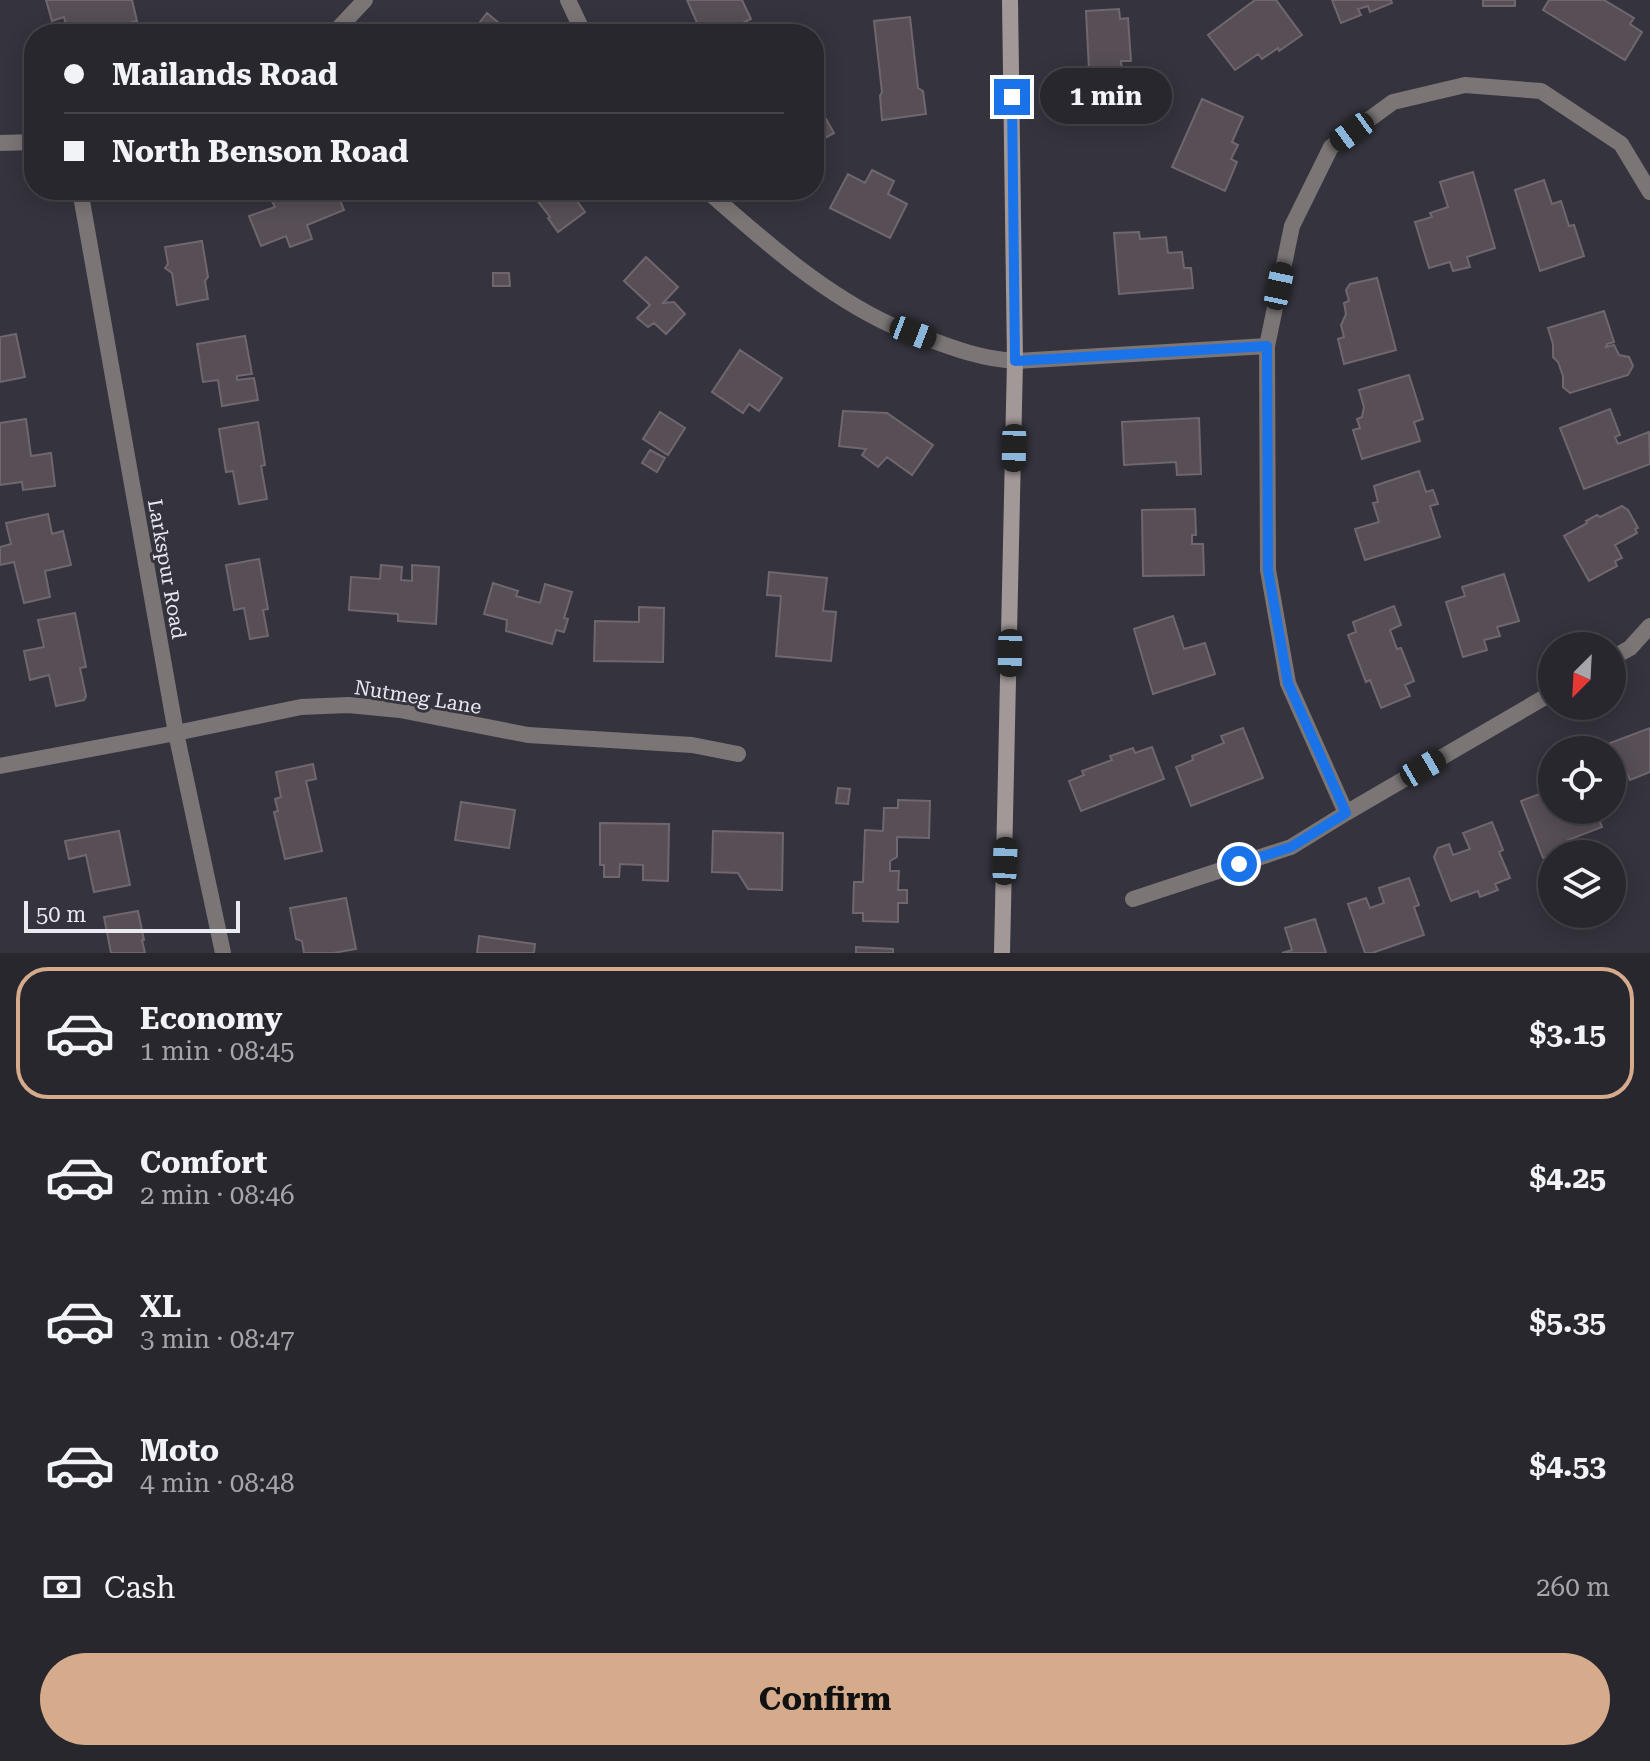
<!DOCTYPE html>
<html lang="en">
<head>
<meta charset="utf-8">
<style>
	body { margin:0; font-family:"Roboto Serif",serif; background:#34333a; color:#f1f3f6; height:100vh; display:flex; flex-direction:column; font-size:30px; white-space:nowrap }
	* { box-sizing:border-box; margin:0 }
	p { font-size:26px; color:#a5a5aa }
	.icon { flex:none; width:44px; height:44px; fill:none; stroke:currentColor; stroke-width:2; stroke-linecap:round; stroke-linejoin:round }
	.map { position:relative; height:953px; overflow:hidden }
	.sheet { display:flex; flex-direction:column; background:#28272e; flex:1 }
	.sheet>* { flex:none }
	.banner { position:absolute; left:24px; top:24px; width:800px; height:176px; border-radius:32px; box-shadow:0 4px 20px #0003,0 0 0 2px #44444a; display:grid; align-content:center; height:176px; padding:0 40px; background:#28272e }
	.needle { width:52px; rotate:204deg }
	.controls { position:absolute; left:1538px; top:632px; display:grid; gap:16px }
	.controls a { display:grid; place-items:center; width:88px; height:88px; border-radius:50%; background:#28272e; box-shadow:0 4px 20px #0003,0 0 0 2px #44444a; font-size:40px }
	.scale { position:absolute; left:24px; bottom:20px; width:216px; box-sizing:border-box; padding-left:8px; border:4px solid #e9e9f0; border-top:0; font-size:22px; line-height:28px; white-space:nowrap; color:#e9e9f0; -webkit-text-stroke:6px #35343e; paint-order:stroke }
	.end { position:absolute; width:36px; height:36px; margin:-18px; border:10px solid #1a73e8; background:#fff; box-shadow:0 0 0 4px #fff }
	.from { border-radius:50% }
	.bubble { position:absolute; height:56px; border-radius:28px; background:#28272e; box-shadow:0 4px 20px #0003,0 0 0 2px #44444a; font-size:26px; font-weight:700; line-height:56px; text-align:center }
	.car { position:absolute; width:24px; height:48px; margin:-24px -12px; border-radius:10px; box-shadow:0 0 6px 2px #0007; background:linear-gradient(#222 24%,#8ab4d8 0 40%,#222 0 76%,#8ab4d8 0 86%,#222 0) }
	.banner b { display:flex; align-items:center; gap:28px; height:76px; font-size:30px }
	.banner b+b { border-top:2px solid #44444a }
	.banner i { width:20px; height:20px; background:#f1f3f6 }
	ul { padding:14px 0 0; list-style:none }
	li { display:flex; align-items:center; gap:24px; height:132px; margin:0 16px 12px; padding:0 24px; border:4px solid transparent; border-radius:32px }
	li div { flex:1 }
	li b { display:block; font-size:30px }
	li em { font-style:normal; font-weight:700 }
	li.active { border-color:#d6ab8b }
	li>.icon { width:72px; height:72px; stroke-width:1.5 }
	.pay { display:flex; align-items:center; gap:20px; height:88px; padding:0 40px; font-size:30px }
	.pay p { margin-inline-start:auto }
	.action { display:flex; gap:16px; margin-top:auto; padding:16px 40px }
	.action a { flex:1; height:92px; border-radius:48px; background:#d6ab8b; color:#111; font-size:32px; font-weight:700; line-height:92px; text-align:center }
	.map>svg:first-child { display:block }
	.building { fill:#574e56; stroke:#70666e; stroke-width:2 }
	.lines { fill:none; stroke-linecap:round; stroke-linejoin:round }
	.street { stroke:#7b7575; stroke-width:16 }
	.secondary { stroke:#a29898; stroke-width:16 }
	.route { stroke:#1a73e8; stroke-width:10 }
	.labels { text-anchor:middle; stroke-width:6; stroke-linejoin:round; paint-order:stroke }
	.street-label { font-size:20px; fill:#e9e9f0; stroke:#35343e }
</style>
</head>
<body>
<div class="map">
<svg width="1650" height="953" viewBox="0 0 1650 953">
	<rect width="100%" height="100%" fill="#35343e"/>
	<path class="building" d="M46 0H132L137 21 85 34H77L75 27 67 29 64 17 52 21Z
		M687 0H742L751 19 719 34H702Z
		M1255 0H1276L1302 35 1279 51 1278 48 1262 59 1258 54 1235 70 1208 35Z
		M1332 0H1391L1392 3 1370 12 1368 6 1358 9 1361 15 1341 23Z
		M1483 0H1515V6H1483Z
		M1549 0H1604L1634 18 1630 24 1642 32 1625 60 1543 10Z
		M1119 9 1120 19 1128 18 1131 61H1121L1122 73H1117L1118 88 1090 89 1086 11Z
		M487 13 512 34H472V32Z
		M910 17 918 88 923 91 926 114 882 120 880 96 882 92 874 21Z
		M1202 99 1243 117 1232 142 1238 145 1231 159 1237 162 1225 191 1172 167Z
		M826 119 834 133 814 144V125Z
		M872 170 894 181 888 194 907 204 890 238 830 208 848 174 865 183Z
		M1473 172 1495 248 1467 257 1470 267 1453 271 1450 262 1429 268 1415 222 1432 217 1430 213 1448 207 1440 182Z
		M1544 180 1552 204 1561 201 1569 226 1574 225 1584 256 1540 271 1515 190Z
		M301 190H336L344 210 307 225 312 239 290 247 286 236 261 246 249 216 275 207 272 201Z
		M529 190H569L585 212 558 232 548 218 550 217Z
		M1139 232 1140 239 1166 237 1168 253 1182 252 1184 268H1191L1193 288 1119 294 1114 233Z
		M202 241 208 277 205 281 208 299 177 305 172 273 165 268 168 264 165 247Z
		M646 257 678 287 663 303 674 302 685 314 666 334 654 323 648 327 637 318 650 305 624 281Z
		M493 273H509L510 286H493Z
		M1377 278 1396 350 1344 364 1338 339 1344 337 1341 325 1346 314 1344 303 1349 301 1346 290 1350 284Z
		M1604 311 1614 342 1607 344 1606 347 1614 345 1619 355 1629 357 1633 366 1628 375 1570 393 1563 387V376L1558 362 1553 357V344L1548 328Z
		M16 334 25 377 0 382V337Z
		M245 336 252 374 237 376V380L254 378 258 400 222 406 218 380 203 382 197 344Z
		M740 350 782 378 759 411 749 404 743 413 712 392Z
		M1409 375 1423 419 1414 422 1420 441 1362 459 1353 430 1360 428 1357 419 1362 417 1364 407 1359 390Z
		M1610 409 1620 435 1615 437 1618 444 1649 432 1650 464 1584 489 1560 428Z
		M843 411 887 413 933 445 912 475 887 457 878 467 862 455 866 449 839 446Z
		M660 412 685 428 668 455 643 439Z
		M1199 418 1201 474 1177 475 1176 462 1124 465 1122 422Z
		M26 419 31 456 51 453 55 486 23 490 22 482 0 485V423Z
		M258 422 265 465 261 466 267 499 239 504 233 471 226 472 219 429Z
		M650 450 665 458 657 472 642 463Z
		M1419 471 1426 492 1433 490 1438 504 1430 506 1440 537 1365 560 1355 529 1379 522 1373 503 1378 502 1374 486Z
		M1622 506 1628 510 1638 528 1635 529 1637 533 1615 545 1622 558 1615 561 1617 566 1589 581 1564 536 1587 523 1586 521 1597 515 1600 517Z
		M1195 509 1196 535H1192V544H1203L1204 575 1143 576 1142 510Z
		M48 514 52 534 63 531 71 565 45 571 50 597 24 603 14 562 0 565V547L11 544 6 523Z
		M259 559 268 609 263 610 268 636 250 639 244 608 234 610 226 565Z
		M381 565 402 567 401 580 412 581V565L439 567 436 624 398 621V614L349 610 351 577 380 579Z
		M769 572 827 578 823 611 836 612 831 661 776 656 781 596 767 595Z
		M1504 574 1519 621 1497 627 1500 636 1484 640 1487 650 1463 657 1446 602 1465 596 1462 587Z
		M493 583 518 591 516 596 540 603 545 584 572 592 564 618 568 619 564 632 556 630 552 644 506 631 507 620 484 614Z
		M1394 606 1401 625 1390 630 1397 649 1401 648 1414 681 1405 685 1410 696 1381 708 1370 680 1366 682 1348 635 1356 632 1353 622Z
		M639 607 664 608 663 662 594 661 595 621 639 622Z
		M75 613 86 667 80 668 86 696 84 700 56 706 49 675 30 680 24 651 44 647 38 620Z
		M1173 616 1184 649 1205 643 1215 674 1153 694 1134 629Z
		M1243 728 1263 778 1191 806 1176 767 1193 760 1192 756 1224 743 1221 736Z
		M1650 728V772L1630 780 1626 771 1622 773 1610 743Z
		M1152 747 1164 779 1081 811 1069 781 1084 775 1082 771 1112 760 1110 756 1133 748 1135 753Z
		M313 764 316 779 306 781 322 851 285 859 274 812 278 811 275 799 281 797 276 772Z
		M838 788 850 789 848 804 836 803Z
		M1550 790 1552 795V810H1595L1602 827 1568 840 1570 848 1543 858 1521 801Z
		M898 800 930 801 929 838 897 837V857L890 861V871H899L898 890H907V903H898V922L863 921V913H853L854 882H863L865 830 883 831 884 808H898Z
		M461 802 515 810 509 848 455 840Z
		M1492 822 1503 850 1499 852 1510 878 1495 884 1498 890 1480 897 1478 891 1451 901 1434 857 1438 848 1449 844 1453 855 1470 849 1463 833Z
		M600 823 669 824 668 881 643 880V865L620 864 619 877H604V865H600Z
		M119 831 130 885 94 892 86 855 69 859 65 841Z
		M713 831 783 833 782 890 748 889 738 873 712 872Z
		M1409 878 1419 905 1414 907 1424 935 1372 953H1365L1348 904 1366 898 1370 908 1384 903 1379 888Z
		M346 898 356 949 333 953H304L302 941 296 939 290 908Z
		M138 911 144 940H142L145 953H111L104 917Z
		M1315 919 1326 953H1282L1292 950 1285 928Z
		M479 936 535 944 534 953H477Z
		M856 947 893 949V953H856Z"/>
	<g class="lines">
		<path class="street" d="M568 0 584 34
			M333 34 365 0
			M0 143 34 142
			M80 190 176 733 223 953
			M706 190C763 240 822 293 891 325 902 330 914 334 926 338 955 349 983 359 1015 361L1267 346
			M1612 658 1630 648 1650 626
			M0 766 176 733 301 707 348 705 400 710 528 735 692 745 738 754
			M1346 813 1288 683 1268 570 1267 346 1292 226 1331 147 1393 102 1465 85 1541 91 1621 144 1650 192
			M1133 899 1291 847 1346 813 1552 693"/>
		<path class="secondary" d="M1002 953 1015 361 1010 0"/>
	</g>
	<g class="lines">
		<path class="route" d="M1012 97 1015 361 1267 346 1268 570 1288 683 1346 813 1291 847 1239 864"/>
	</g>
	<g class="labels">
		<g class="street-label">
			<text transform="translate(167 569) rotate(80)" y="7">Larkspur Road</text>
			<text transform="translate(418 697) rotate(9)" y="7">Nutmeg Lane</text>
		</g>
	</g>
</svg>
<div class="controls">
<a><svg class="needle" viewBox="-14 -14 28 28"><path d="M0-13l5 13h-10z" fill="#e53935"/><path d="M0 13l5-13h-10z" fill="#a5a5aa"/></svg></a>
<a><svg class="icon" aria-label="locate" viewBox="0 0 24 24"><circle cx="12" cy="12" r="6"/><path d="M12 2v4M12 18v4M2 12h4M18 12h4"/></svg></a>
<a><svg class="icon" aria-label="layers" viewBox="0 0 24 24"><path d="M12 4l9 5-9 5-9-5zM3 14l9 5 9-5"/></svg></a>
</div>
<div class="scale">50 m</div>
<i class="end from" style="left:1239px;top:864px"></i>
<i class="end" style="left:1012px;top:97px"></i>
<div class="bubble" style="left:1040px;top:68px;width:132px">1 min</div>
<i class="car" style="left:1352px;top:132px;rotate:234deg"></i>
<i class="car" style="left:1279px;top:286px;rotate:12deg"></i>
<i class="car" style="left:913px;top:333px;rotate:111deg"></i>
<i class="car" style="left:1014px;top:448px;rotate:181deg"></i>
<i class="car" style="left:1010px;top:653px;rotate:181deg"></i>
<i class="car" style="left:1423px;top:768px;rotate:60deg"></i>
<i class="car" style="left:1005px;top:861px;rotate:2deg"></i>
<div class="banner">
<b><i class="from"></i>Mailands Road</b>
<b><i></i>North Benson Road</b>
</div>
</div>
<section class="sheet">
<ul>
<li class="active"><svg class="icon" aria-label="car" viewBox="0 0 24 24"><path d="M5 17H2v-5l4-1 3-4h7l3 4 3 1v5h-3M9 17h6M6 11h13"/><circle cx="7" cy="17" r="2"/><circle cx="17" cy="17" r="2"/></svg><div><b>Economy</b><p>1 min · 08:45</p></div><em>$3.15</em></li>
<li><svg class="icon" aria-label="car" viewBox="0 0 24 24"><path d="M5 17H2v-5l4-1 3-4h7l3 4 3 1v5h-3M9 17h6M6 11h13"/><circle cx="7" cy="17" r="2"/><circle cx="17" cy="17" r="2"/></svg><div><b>Comfort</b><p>2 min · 08:46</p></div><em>$4.25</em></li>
<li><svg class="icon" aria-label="car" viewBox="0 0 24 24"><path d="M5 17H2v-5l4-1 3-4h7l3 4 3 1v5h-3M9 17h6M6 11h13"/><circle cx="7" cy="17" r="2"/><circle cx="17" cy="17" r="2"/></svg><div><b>XL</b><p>3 min · 08:47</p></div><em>$5.35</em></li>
<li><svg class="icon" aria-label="car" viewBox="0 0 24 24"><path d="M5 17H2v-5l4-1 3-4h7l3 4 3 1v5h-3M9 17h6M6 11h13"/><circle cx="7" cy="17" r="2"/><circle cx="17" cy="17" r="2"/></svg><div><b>Moto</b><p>4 min · 08:48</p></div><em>$4.53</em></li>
</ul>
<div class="pay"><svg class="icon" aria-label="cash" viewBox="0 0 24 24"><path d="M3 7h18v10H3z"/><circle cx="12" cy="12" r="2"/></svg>Cash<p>260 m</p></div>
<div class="action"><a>Confirm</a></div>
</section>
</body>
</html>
